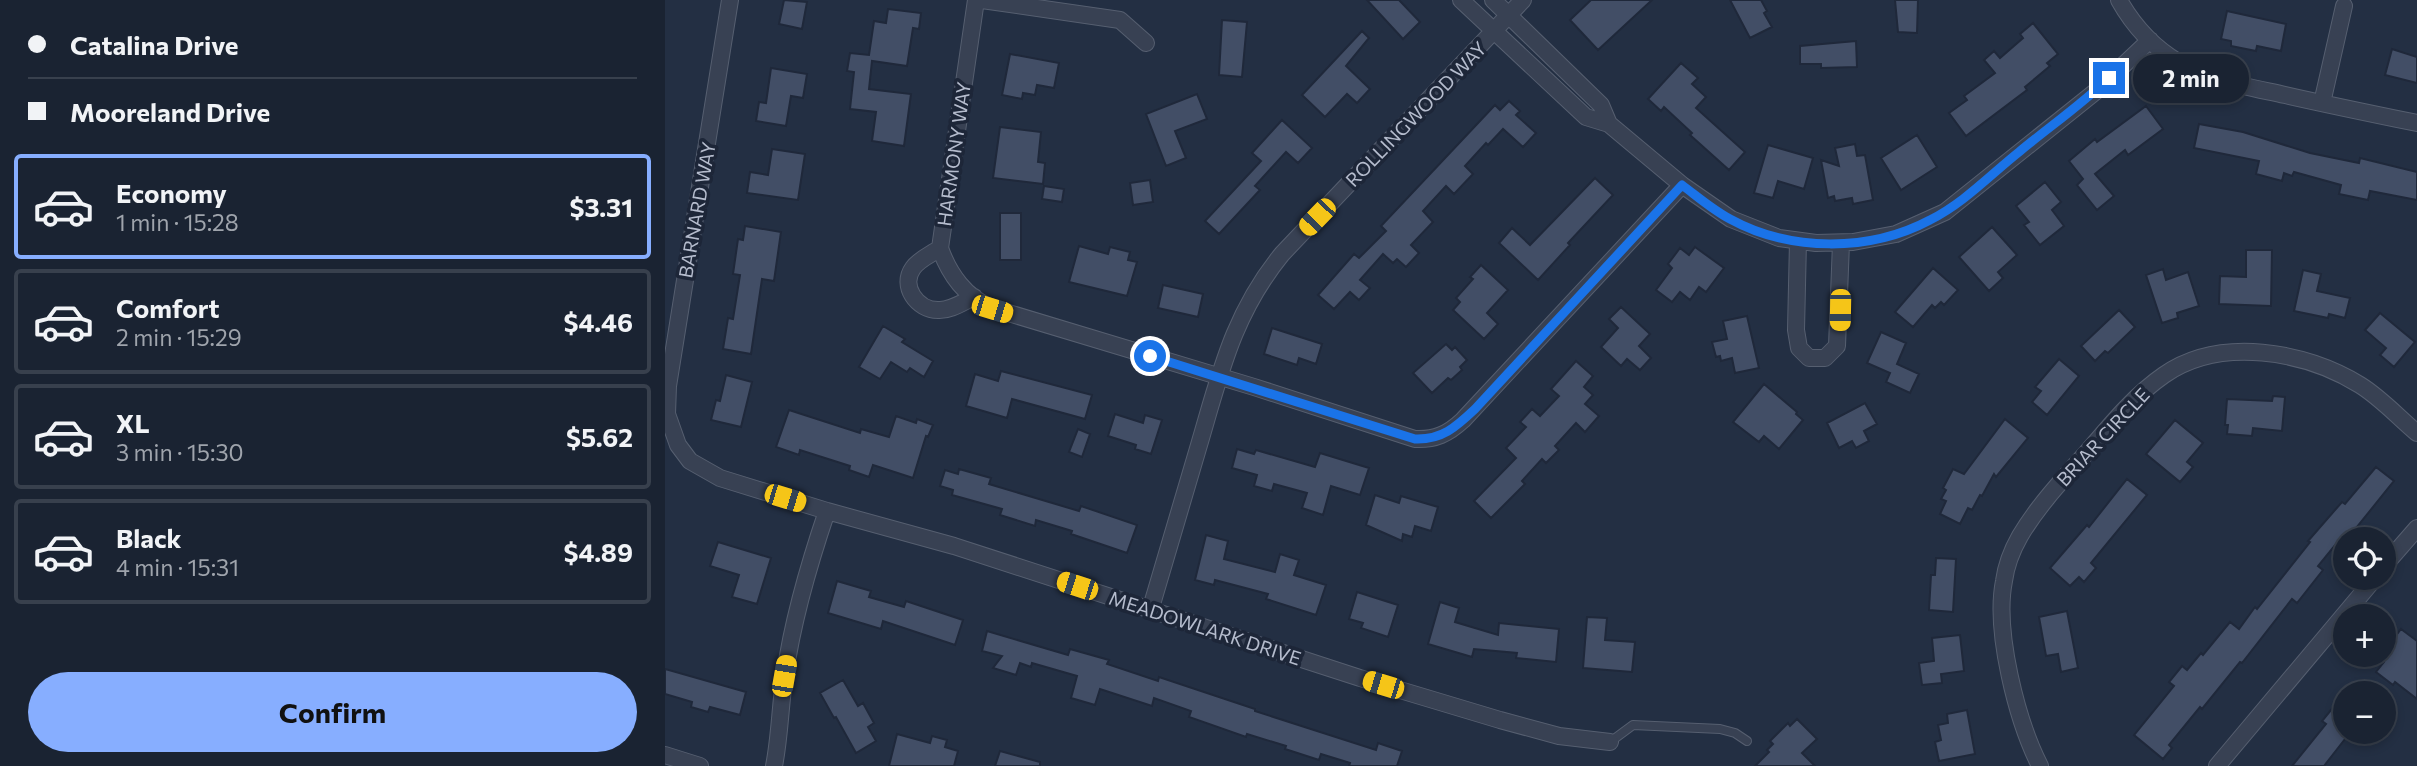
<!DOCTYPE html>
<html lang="en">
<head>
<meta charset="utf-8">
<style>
	body { margin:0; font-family:Commissioner,sans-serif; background:#272f3e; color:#f1f3f6; height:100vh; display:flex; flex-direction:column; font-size:26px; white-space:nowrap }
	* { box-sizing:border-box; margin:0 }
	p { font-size:23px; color:#9fa4ac }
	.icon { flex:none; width:38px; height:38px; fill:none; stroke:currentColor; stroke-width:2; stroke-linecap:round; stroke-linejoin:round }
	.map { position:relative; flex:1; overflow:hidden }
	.side { display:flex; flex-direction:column; background:#1a2332; width:665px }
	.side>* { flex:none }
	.banner { display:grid; align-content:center; height:154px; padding:0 28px; background:#1a2332 }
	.tools { position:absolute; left:1668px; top:527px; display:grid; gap:14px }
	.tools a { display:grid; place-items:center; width:63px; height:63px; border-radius:50%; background:#1a2332; box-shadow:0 4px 10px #0003,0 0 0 2px #38404d; font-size:35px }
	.end { position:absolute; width:32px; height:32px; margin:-16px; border:9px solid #1a73e8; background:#fff; box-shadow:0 0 0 4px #fff }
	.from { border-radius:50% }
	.bubble { position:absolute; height:49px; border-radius:24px; background:#1a2332; box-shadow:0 4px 10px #0003,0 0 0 2px #38404d; font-size:23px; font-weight:700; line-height:49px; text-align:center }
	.car { position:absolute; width:21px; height:42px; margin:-21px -10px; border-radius:9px; box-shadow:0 0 5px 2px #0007; background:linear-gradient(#f5c518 24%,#345 0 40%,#f5c518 0 76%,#345 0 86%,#f5c518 0) }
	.banner b { display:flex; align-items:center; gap:24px; height:66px; font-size:26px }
	.banner b+b { border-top:2px solid #38404d }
	.banner i { width:18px; height:18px; background:#f1f3f6 }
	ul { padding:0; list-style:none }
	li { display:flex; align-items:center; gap:21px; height:105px; margin:0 14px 10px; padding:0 14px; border:4px solid #38404d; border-radius:7px }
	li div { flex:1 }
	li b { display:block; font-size:26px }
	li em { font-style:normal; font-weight:700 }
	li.on { border-color:#87aeff }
	li>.icon { width:63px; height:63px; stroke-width:1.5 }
	.cta { display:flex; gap:14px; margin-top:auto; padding:14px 28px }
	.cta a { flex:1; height:80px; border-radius:42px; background:#87aeff; color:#111; font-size:28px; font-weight:700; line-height:80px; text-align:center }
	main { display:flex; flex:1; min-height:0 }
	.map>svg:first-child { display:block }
	.building { fill:#424e66; stroke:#1f283a; stroke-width:2 }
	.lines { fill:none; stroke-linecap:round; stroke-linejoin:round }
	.lane-casing { stroke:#565f70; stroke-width:10 }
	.street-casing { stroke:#565f70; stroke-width:18 }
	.lane { stroke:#384153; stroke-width:8 }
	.street { stroke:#384153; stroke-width:16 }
	.route { stroke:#1a73e8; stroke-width:9 }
	.labels { text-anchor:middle; stroke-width:7; stroke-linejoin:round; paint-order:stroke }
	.street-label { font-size:19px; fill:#b5bccd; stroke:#1d2638 }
</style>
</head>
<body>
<main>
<section class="side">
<div class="banner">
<b><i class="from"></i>Catalina Drive</b>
<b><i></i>Mooreland Drive</b>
</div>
<ul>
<li class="on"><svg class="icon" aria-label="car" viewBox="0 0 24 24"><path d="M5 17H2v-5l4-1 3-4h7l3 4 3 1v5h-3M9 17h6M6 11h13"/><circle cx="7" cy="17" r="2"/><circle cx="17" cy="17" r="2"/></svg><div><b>Economy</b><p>1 min · 15:28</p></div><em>$3.31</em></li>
<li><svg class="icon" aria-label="car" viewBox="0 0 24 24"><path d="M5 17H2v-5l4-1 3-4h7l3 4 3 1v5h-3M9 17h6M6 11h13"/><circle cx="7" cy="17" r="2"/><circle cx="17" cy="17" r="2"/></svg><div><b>Comfort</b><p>2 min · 15:29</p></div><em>$4.46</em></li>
<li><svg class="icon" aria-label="car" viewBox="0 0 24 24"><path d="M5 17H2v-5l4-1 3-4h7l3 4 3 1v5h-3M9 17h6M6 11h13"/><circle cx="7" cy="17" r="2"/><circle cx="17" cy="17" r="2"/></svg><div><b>XL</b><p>3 min · 15:30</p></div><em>$5.62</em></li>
<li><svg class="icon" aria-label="car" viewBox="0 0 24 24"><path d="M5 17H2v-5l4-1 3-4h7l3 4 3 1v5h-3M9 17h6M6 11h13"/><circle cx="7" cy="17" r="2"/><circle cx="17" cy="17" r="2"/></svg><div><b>Black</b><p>4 min · 15:31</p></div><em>$4.89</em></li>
</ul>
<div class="cta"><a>Confirm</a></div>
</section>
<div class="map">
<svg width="1752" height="766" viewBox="0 0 1752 766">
	<rect width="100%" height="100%" fill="#232f43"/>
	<path class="building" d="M119 0 142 2 137 29 114 24Z
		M702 0H734L755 22 738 39Z
		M926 0H987L933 50 905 20Z
		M1065 0H1096L1102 11 1099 13 1107 27 1085 38Z
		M1230 0H1253L1252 33 1233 32Z
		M223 9 256 13 254 29 248 28 242 66 207 61 204 89 246 94 239 146 207 141 211 112 185 109 189 72 182 71 185 53 204 55 209 21 221 23Z
		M1562 11 1621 24 1616 51 1592 46 1591 51 1566 46V41L1556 39Z
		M557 20 582 22 577 77 554 75Z
		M1368 23 1393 54 1382 63 1385 66 1360 87 1362 90 1301 136 1284 113 1302 100 1299 96 1330 73 1319 60 1329 51 1335 58 1358 38 1355 34Z
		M697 31 704 38 681 66 705 89 692 103 682 94 660 117 637 95Z
		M1191 41 1192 67 1156 68V64H1135V46Z
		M1727 49 1752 57V83L1720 75Z
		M345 54 394 63 389 88 372 85 370 95 358 93 357 99 337 95Z
		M1016 63 1033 78 1027 84 1041 97 1031 108 1080 152 1064 170 1025 135 1027 133 999 107 996 111 983 99Z
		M106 68 142 74 138 98 126 96 121 126 91 121 94 102 101 103Z
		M532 94 542 119 510 131 521 158 501 166 481 114Z
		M844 101 855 111 851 115 871 133 858 147 838 129 823 145 821 143 800 166 808 174 789 194 781 186 758 211 768 222 746 245 754 253 741 267 732 259 728 263 718 254 695 280 705 288 694 300 685 292 669 309 653 295 689 254 694 258 721 231 716 226 830 105 835 110Z
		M1481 106 1498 129 1463 155 1460 150 1430 174 1449 196 1432 210 1412 185 1418 179 1404 161 1430 139 1432 142Z
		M617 120 647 148 633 163 621 152 590 186 595 190 554 234 540 221 596 161 587 153Z
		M1534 124 1578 132 1645 153 1694 163 1695 158 1752 172V200L1705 191 1703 200 1674 194 1676 185 1629 172 1627 176 1619 173 1617 181 1591 174 1594 161 1529 148Z
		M335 127 376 132 373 162 380 163 378 184 328 178Z
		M1252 135 1272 167 1236 190 1216 158Z
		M1190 144 1192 156 1200 155 1208 200 1188 204 1187 198 1170 201 1169 196 1163 198 1156 160 1174 166 1170 148Z
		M1103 145 1148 158 1139 189 1113 181 1108 198 1089 193Z
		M107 149 140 154 133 200 82 193 85 172 103 175Z
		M930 178 948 195 903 243 905 245 873 280 834 243 847 228 865 245Z
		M485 180 488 202 468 205 465 183Z
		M1380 182 1396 202 1387 210 1399 226 1375 245 1359 225 1364 222 1351 206Z
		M379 186 399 189 397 202 377 199Z
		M335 213H356V260H335Z
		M80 226 116 232 109 281 97 279 86 354 58 349 63 318 68 319 75 275 68 274 73 239 78 240Z
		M1327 227 1352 255 1333 272 1338 278 1324 291 1294 257Z
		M414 246 443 254 445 247 465 252 463 260 472 262 462 296 404 282Z
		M1030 247 1059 268 1041 292 1034 287 1025 300 1015 292 1007 302 991 290 1007 268 1003 264 1015 248 1024 255Z
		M1581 250H1607L1606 306 1554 304 1555 276 1581 277Z
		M816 265 843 290 822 313 833 324 819 339 788 310 795 302 791 298 808 279 805 277Z
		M1268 268 1293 290 1279 305 1276 302 1270 308 1267 305 1248 327 1230 312Z
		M1498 269 1501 280 1523 272 1534 306 1512 313 1513 318 1497 323 1481 275Z
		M1638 270 1656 274 1652 291 1685 298 1680 318 1664 314 1663 318 1629 311Z
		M498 285 538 294 533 317 493 308Z
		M956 307 985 334 974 346 986 358 975 370 962 359 956 366 936 347 953 328 944 319Z
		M1454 310 1470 327 1443 353 1440 351 1430 361 1416 346Z
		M1715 313 1750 342 1729 367 1715 355 1721 348 1700 330Z
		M1082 316 1094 368 1070 373 1067 358 1056 361 1055 356 1051 357 1047 342 1062 339 1058 321Z
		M218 326 240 339 237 342 268 361 259 377 245 368 242 372 226 362 215 379 194 367Z
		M607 328 657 344 651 364 634 358 632 365 599 354Z
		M1216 332 1241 343 1232 364 1254 374 1245 393 1221 382 1225 373 1202 363Z
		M781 344 787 350 790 347 802 360 795 367 797 370 786 380 783 378 767 393 748 373Z
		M1394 359 1414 376 1382 415 1367 402 1376 391 1370 387Z
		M911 361 928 376 919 387 928 395 920 404 934 416 920 432 911 423 890 446 894 450 881 463 877 459 857 481 860 484 826 518 809 501 851 458 841 448 861 427 855 422 867 409 875 416 894 396 886 389Z
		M336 371 427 395 420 419 347 399 342 418 301 406 310 374 333 381Z
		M61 375 87 382 76 427 46 420 51 400 55 401Z
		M1099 384 1132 412 1131 414 1138 420 1114 449 1099 436 1094 442 1068 422Z
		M1608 396 1620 397 1617 431 1588 428 1587 436 1562 434 1563 425H1560L1562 399 1607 401Z
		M1200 403 1212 424 1199 431 1204 441 1191 448 1187 441 1174 448 1162 423Z
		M124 410 195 433 196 429 224 437 231 416 251 423 252 419 268 425 263 437 261 436 248 478 208 465 204 477 184 470 185 466 135 450 134 455 111 447Z
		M450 414 478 423 480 415 497 420 486 454 470 449 471 445 443 436Z
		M1340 419 1363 438 1331 477 1329 474 1317 496 1315 495 1307 510 1303 508 1295 524 1275 514 1281 501 1276 499 1281 490 1278 488 1288 469 1299 474Z
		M1510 420 1538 443 1522 462 1528 467 1515 482 1481 454Z
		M413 429 425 434 417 457 404 452Z
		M572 449 589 454 591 450 650 467 655 453 704 468 695 495 666 486 658 515 637 508 642 493 609 484 607 491 589 486 592 475 567 468Z
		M1711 467 1729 481 1675 548 1671 544 1653 566 1658 570 1632 603 1627 599 1577 663 1575 662 1537 709 1535 707 1504 745 1507 748 1498 759 1469 735 1509 686 1504 682 1517 666 1522 670 1536 653 1538 655 1565 622 1574 629 1590 607 1592 609 1645 542 1643 541 1677 502 1680 504Z
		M294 469 326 478 324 484 414 511 416 506 472 525 462 553 406 534 407 531 371 520 370 526 335 515 337 509 287 495 288 490 275 486 280 470 293 474Z
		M1462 479 1482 495 1426 563 1431 568 1419 582 1414 577 1405 586 1385 568 1422 525 1424 527Z
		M710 495 734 503 736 496 773 507 766 531 750 526 747 537 738 534 737 541 701 525Z
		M541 535 563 541 559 559 610 572 615 554 634 560 629 575 661 585 651 615 601 599 603 594 550 580 549 585 530 580Z
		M53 542 106 558 92 604 67 597 74 575 45 566Z
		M1271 558 1291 559 1288 612 1264 610 1266 575H1270Z
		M172 581 206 591 204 597 239 607 241 601 298 620 290 645 218 621 216 629 163 613Z
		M692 592 733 605 723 637 696 628 698 623 684 619Z
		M775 602 794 608 790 622 833 635 834 623 894 629 891 662 851 658 852 653 809 649 807 657 763 644Z
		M1402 611 1413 668 1396 672 1393 654 1381 656 1374 617Z
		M922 617 942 618 940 640 970 642 967 672 918 668Z
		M1736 629 1752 641V699L1730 682 1728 685 1711 672 1719 662 1714 658Z
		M322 631 403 655 405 649 444 660 442 664 493 681 494 677 590 709V711L711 750 713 743 737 751 732 766H684L685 763 656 754 654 760 620 749 621 746 582 734 581 737 524 717 526 711 489 698 487 706 435 689 430 705 406 698 412 676 367 663 366 667 355 663 351 675 328 668 337 656 317 651Z
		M1295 635 1299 671 1276 674 1277 683 1257 685 1254 663 1269 661 1267 638Z
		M0 669 81 692 75 715 45 707 43 712 26 707 27 702 0 694Z
		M178 680 193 706 198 703 209 723 203 727 211 741 191 753 171 717 169 718 155 693Z
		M1670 705 1680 713V739L1659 766H1627L1661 724 1657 721Z
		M1302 710 1310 754 1274 761 1270 742 1276 740 1273 725 1283 723 1282 714Z
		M1132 719 1152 739 1137 753 1150 766H1090L1104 752 1102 750 1108 744 1105 741 1123 723 1125 726Z
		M232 734 265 743 267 736 282 740 280 747 293 751 289 766H224Z
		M335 751 375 762V766H330Z"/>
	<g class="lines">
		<g class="lane-casing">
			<path id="lane" d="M945 742 968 725 1055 729 1070 733 1082 741"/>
		</g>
		<g class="street-casing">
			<path id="street" d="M65 0 3 386 2 414 13 445 25 461 55 478 162 511 289 546 695 678 835 720 894 736 945 742
				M311 0 275 248C284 274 301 298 327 308L589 387 750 439C770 440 783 434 798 420L1017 185
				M317 0 455 20 481 43
				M796 0 921 117 944 124 1017 185 1066 219 1114 238 1151 243 1188 242 1231 234 1280 212 1430 92 1485 40
				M828 0 936 105 944 124
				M1454 0C1468 25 1488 47 1513 62 1545 81 1584 87 1620 95 1664 105 1708 114 1752 123
				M1657 103 1679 6
				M1133 241 1131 330 1134 348 1144 358H1160L1172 346 1176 243
				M275 248C267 254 254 259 248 268 235 286 252 310 273 310 285 311 298 302 309 297
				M1718 567 1752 528
				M485 611C501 556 518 501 534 445 555 374 568 314 617 254L858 0
				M0 755 35 766
				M109 766C115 736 115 705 120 674 128 618 144 564 162 511
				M1375 766C1352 721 1329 631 1339 581 1341 566 1347 550 1355 536 1374 504 1400 477 1424 450 1447 423 1470 395 1499 375 1555 336 1640 351 1695 385 1716 398 1733 417 1752 433
				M1552 766 1710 578"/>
		</g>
		<use href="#lane" class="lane"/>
		<use href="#street" class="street"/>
	</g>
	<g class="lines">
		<path class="route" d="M485 356 750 439C777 440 791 427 810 409L1017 185C1033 197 1048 210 1065 219 1125 252 1205 252 1265 220 1299 203 1325 175 1354 152 1384 127 1416 105 1444 78"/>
	</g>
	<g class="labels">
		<g class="street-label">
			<text transform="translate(751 114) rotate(-46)" y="7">ROLLINGWOOD WAY</text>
			<text transform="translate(289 154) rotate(-82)" y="7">HARMONY WAY</text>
			<text transform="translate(32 210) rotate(-80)" y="7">BARNARD WAY</text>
			<text transform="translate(1438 437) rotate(-47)" y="7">BRIAR CIRCLE</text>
			<text transform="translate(540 628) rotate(18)" y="7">MEADOWLARK DRIVE</text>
		</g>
	</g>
</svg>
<div class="tools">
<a><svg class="icon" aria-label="locate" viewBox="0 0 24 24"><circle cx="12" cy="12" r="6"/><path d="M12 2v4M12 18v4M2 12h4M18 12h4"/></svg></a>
<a>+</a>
<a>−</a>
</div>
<i class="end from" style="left:485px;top:356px"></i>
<i class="end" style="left:1444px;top:78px"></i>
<div class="bubble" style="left:1468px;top:54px;width:116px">2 min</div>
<i class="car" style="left:652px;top:217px;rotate:224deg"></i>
<i class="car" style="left:327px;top:309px;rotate:107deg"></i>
<i class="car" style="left:1175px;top:310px;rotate:181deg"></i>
<i class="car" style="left:120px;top:498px;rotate:107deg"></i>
<i class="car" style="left:412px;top:586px;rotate:288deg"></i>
<i class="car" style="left:119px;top:676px;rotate:10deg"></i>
<i class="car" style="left:718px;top:685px;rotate:287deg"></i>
</div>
</main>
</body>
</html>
